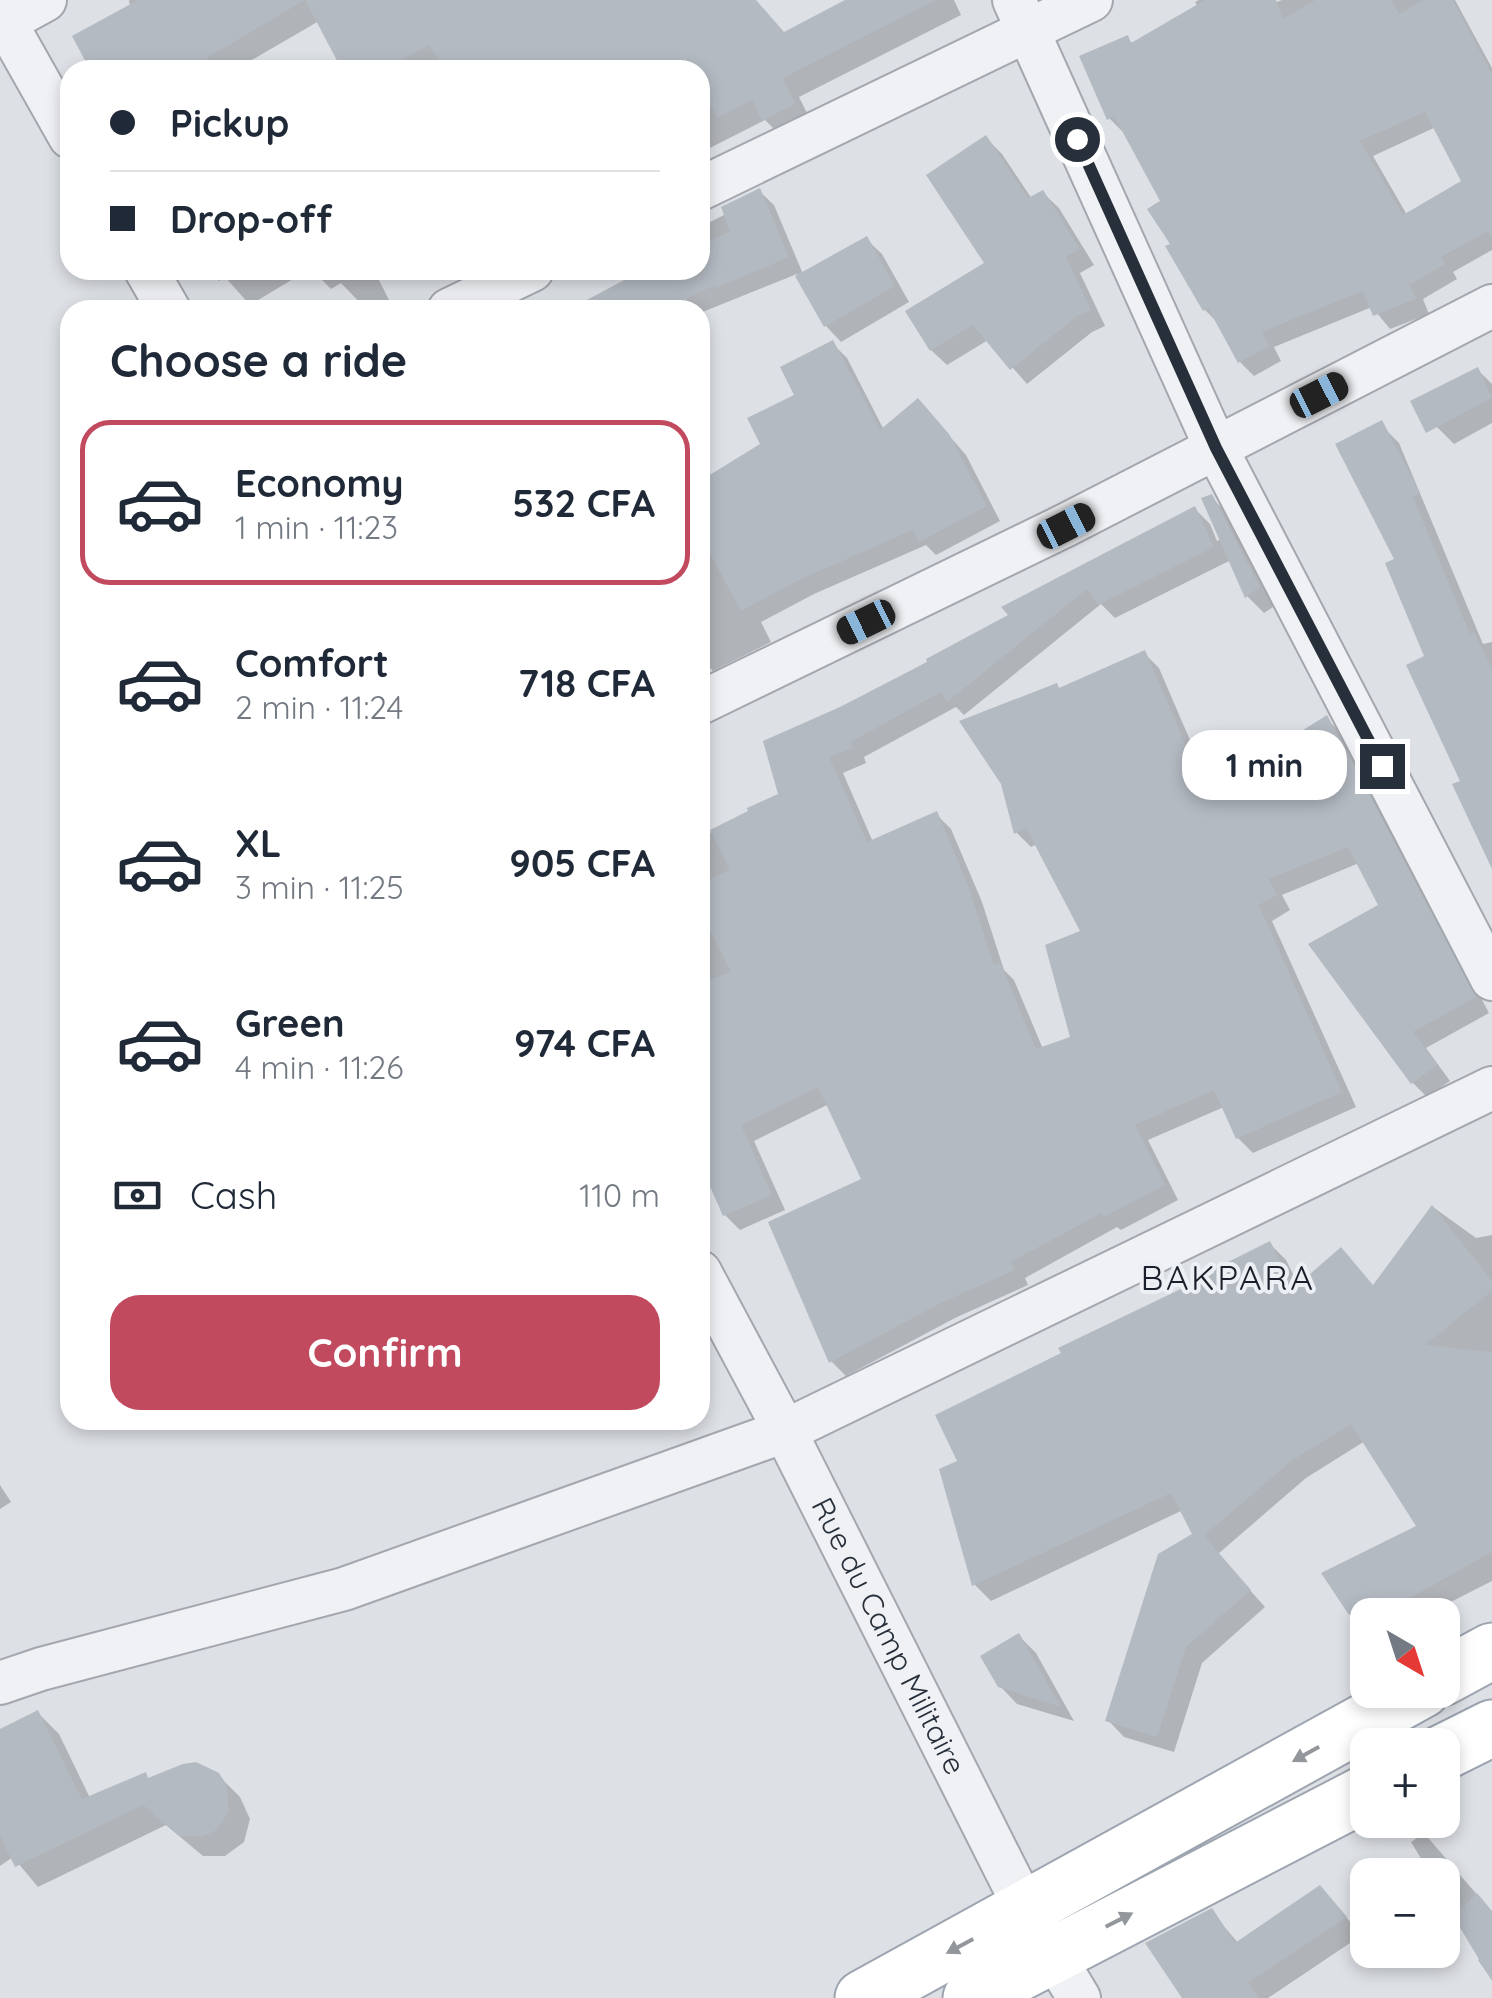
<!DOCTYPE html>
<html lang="en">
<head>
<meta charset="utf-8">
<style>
	body { margin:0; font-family:Quicksand,sans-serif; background:#f6f6f7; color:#1f2937; height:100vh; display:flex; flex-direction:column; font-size:38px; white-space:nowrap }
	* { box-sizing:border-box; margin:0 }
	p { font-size:32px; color:#747a83 }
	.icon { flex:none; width:55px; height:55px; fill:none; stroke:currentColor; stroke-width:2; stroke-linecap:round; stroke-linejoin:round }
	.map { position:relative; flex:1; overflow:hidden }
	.side { position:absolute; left:60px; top:300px; width:650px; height:1130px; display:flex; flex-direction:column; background:#fff; border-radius:30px; box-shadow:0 5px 15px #0003 }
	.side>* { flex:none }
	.top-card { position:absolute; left:60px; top:60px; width:650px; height:220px; border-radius:30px; box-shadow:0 5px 15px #0003; display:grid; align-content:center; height:220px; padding:0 50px; background:#fff }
	.needle { width:65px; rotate:141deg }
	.fabs { position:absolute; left:1350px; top:1598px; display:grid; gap:20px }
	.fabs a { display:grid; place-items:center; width:110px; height:110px; border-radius:20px; background:#fff; box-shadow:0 5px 15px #0003; font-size:50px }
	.end { position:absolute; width:45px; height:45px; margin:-22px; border:12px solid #272f3a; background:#fff; box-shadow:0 0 0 5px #fff }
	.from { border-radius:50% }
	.bubble { position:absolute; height:70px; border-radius:30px; background:#fff; box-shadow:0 5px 15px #0003; font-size:32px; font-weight:800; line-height:70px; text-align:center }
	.car { position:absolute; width:30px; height:60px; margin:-30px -15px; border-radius:12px; box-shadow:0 0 8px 2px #0007; background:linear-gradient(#222 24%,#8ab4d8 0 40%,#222 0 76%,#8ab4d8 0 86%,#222 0) }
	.top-card b { display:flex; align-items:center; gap:35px; height:95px; font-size:38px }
	.top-card b+b { border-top:2px solid #e0e1e3 }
	.top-card i { width:25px; height:25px; background:#1f2937 }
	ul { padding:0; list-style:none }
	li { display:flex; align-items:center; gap:30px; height:165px; margin:0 20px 15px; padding:0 30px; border:5px solid transparent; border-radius:30px }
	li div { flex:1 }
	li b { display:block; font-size:38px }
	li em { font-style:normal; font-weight:800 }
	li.current { border-color:#c24a5e }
	li>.icon { width:90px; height:90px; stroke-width:1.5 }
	h2 { padding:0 50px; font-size:45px; line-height:120px }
	.pay { display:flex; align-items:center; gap:25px; height:110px; padding:0 50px; font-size:38px }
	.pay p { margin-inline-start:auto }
	.primary-button { display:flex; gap:20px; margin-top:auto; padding:20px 50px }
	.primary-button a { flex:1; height:115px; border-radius:30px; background:#c24a5e; color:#fff; font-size:40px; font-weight:800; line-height:115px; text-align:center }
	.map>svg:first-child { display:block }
	.shadow { fill:#0003; fill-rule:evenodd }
	.building { fill:#b4bac2; fill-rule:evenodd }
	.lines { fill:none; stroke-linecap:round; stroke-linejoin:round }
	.minor-casing { stroke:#a3a7ae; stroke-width:46 }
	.major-casing { stroke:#9da5b0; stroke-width:59 }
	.minor { stroke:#eff1f4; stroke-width:42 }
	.major { stroke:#fff; stroke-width:55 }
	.oneway { fill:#93979c }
	.route { stroke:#272f3a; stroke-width:12 }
	.labels { text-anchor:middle; stroke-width:8; stroke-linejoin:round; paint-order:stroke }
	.street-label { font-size:30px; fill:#272f3a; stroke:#eceff3 }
	.quarter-label { font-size:35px; letter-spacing:2.5px; fill:#1a202b; stroke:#eceff3 }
</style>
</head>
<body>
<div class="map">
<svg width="1492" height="1998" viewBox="0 0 1492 1998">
	<rect width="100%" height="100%" fill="#dde0e5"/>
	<path class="shadow" d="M129 0H755L785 34 850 0H954L961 15 799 97 812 123 783 138 765 120 700 153V70H448L444 64 434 70H345L319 21 250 61 255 70H93L130 7Z
		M1199 0H1256L1261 8 1282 0H1455L1492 68V250L1453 272 1457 279 1423 299 1429 314 1390 329 1372 307 1274 347 1281 361 1254 376 1240 362 1220 325 1205 310 1174 244 1163 202 1124 133 1109 118 1127 38 1134 45 1198 7 1195 2ZM1436 127 1465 182 1407 215 1373 156Z
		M986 138 1002 154 1032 199 1043 193 1059 208 1094 265 1080 273 1105 326 1092 332 1027 384 988 340 947 365 931 350 987 264Z
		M759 191 774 205 803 274 866 239 882 254 909 302 841 342 826 326 797 274 700 313V310H575L641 270H700V227L726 214Z
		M209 270H308L250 305 225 277 219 281Z
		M312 270H374L394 310H367L341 283 331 289Z
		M832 343 847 358 884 430 932 416 966 455 1000 521 936 555 926 545 814 594 761 622 771 642 713 671 700 658V484L763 445Z
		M1478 370 1492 384V423L1454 444 1437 427Z
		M1380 424 1399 443 1483 644 1492 642V857L1464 782 1397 560Z
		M1211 497 1228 514 1276 605 1264 613 1247 596 1231 560 1115 618 1101 604 964 715 956 707 864 757 866 763 843 773 873 842 936 814 951 829 982 902 1004 970 1014 980 1043 1049 1073 1038 1084 932 1037 844 1031 847 1016 832 1060 690 1144 653 1159 668 1199 761 1244 734 1264 758 1326 718 1341 733 1489 1013 1426 1048 1450 1081 1427 1097 1412 1082 1381 906 1359 863 1282 895 1290 910 1272 921 1356 1107 1253 1153 1238 1138 1224 1107 1148 1140 1178 1200 1121 1230 1117 1227 1025 1278 1028 1285 955 1318 846 1376 831 1361 864 1180 829 1104 754 1141 785 1210 740 1230 725 1215 700 1158V838L781 796 841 709 1012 616 1195 509 1210 524 1217 541 1222 539Z
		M1433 1207 1476 1238 1492 1235V1581L1425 1615H1368V1638L1325 1574 1419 1527 1365 1441 1306 1478 1218 1554 1265 1607 1202 1663 1174 1752 1124 1737 1108 1720 1195 1535 1183 1510 991 1601 975 1585 961 1462 1217 1274 1270 1244 1286 1260 1299 1286 1374 1287Z
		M0 1485 11 1502 0 1509Z
		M1019 1636 1036 1653 1074 1721 1017 1704 1000 1686Z
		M38 1713 59 1734 90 1798 150 1780 218 1775 240 1797 250 1819 244 1842 225 1856H203L166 1825 38 1887 13 1857 0 1866V1731Z
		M1424 1833 1492 1912V1980L1478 1960 1481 1958 1442 1895V1875H1431L1411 1842Z
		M1320 1888 1362 1935 1268 1998H1186L1211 1911 1239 1944Z"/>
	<path class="building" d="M138 0H756L784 32 845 0H936L783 78 795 104 762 121 752 100 717 118 700 84V70H445L429 45 382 70H342L305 0 207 58 215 70H90L72 36Z
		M1205 0H1276L1283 19 1315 0H1391L1399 14 1423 0H1453L1492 74V239L1488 231 1441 257 1445 264 1410 285 1416 299 1373 316 1363 291 1262 332 1269 346 1238 363 1208 308 1203 311 1165 246 1170 244 1147 209 1160 201 1114 116 1107 120 1079 56 1128 35 1131 43ZM1425 112 1461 181 1403 215 1360 141Z
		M986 135 1028 198 1043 190 1080 249 1066 257 1091 310 1076 317 1010 370 973 325 930 351 905 311 984 263 926 175Z
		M760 188 789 257 716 288 715 285 664 310H568L643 270H700V245L730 232 721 207Z
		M867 236 895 286 824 327 795 276Z
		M833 340 880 430 918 398 949 434 987 506 919 542 913 530 799 580 741 611 700 535V481L760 444 747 418 794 395 780 367Z
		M1478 367 1492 398 1426 433 1410 401Z
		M1382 420 1420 493 1413 497 1470 634 1474 632 1492 668V869L1452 784 1460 781 1406 665 1424 656 1385 563 1394 559 1335 444Z
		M1212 494 1260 587 1245 598 1201 498Z
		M1195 506 1214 547 1098 605 1087 589 947 702 941 692 851 742 853 748 829 757 867 842 937 811 968 885 994 965 1000 962 1036 1049 1070 1037 1045 945 1080 931 1026 828 1014 834 1001 784 959 721 1057 683 1059 688 1145 650 1193 762 1245 731 1260 757 1327 715 1476 997 1413 1032 1437 1065 1411 1084 1308 944 1378 905 1348 847 1269 879 1277 895 1259 905 1342 1092 1236 1139 1214 1090 1135 1125 1165 1185 1104 1217 1102 1213 1011 1262 1015 1270 939 1304 829 1363 768 1222 861 1179 818 1087 741 1125 772 1195 723 1216 700 1164V983L731 972 700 911V884L730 870 710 830 748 811 747 808 778 794 763 741 840 707 927 662 926 659 1008 615 1001 607Z
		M1432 1205 1492 1281V1291L1425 1345 1492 1352V1552L1410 1598 1423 1615H1349L1321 1573 1416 1526 1351 1424 1290 1462 1204 1536 1251 1590 1186 1647 1157 1737 1105 1721 1158 1554 1192 1534 1171 1493 972 1586 939 1469 957 1461 935 1415 1061 1353 1058 1348 1214 1273 1212 1270 1270 1241 1294 1288 1341 1247 1373 1285Z
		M1019 1633 1061 1707 998 1687 980 1656Z
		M38 1710 82 1799 146 1772 148 1778 183 1764 196 1762 219 1773 226 1784 229 1809 223 1821 215 1831 203 1836H179L143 1805 15 1867 0 1836V1729Z
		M1320 1885 1347 1917 1248 1983 1259 1998H1182L1145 1943 1212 1908 1235 1943Z
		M1477 1893 1492 1911V1981L1453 1916Z"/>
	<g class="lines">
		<g class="minor-casing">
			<g id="minor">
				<path d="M1014 0 1216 448 1492 979"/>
				<path d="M0 13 70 137"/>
				<path d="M5 22 45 0"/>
				<path d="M700 189 1091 0"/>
				<path d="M146 270 169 310"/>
				<path d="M449 310 532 270"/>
				<path d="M700 703 1066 525 1492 306"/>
				<path id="s1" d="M700 1272 785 1431 1026 1910 1079 1998"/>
				<path d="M0 1683 41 1669 344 1589 785 1431 1492 1088"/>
			</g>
		</g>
		<g class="major-casing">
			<path id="major" d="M1442 1678 1492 1651
				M1442 1753 1492 1728
				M863 1998 1422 1690
				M971 1998 1368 1792"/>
		</g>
		<use href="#minor" class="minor"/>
		<use href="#major" class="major"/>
	</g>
	<defs><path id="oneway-solid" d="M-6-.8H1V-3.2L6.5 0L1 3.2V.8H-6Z" transform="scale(2.5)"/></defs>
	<g class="oneway">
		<use href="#oneway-solid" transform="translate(1306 1754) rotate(151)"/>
		<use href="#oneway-solid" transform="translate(1119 1920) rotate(-27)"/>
		<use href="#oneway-solid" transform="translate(960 1946) rotate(152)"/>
	</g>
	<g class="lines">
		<path class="route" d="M1077 139 1216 448 1382 766"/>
	</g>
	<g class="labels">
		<g class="street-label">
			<text dy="10" stroke="none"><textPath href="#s1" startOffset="410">Rue du Camp Militaire</textPath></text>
		</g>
		<g class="quarter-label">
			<text x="1228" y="1290">BAKPARA</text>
		</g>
	</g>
</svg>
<div class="fabs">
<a><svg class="needle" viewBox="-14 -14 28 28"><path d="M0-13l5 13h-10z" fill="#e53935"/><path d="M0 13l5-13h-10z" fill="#747a83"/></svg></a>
<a>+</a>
<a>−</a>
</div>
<i class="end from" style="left:1077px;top:139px"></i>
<i class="end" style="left:1382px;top:766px"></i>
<div class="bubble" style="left:1182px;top:730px;width:165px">1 min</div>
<i class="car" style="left:1319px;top:395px;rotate:63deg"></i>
<i class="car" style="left:1066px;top:526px;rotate:63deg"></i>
<i class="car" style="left:866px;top:622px;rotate:244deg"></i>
<div class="top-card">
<b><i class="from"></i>Pickup</b>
<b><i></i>Drop-off</b>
</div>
<section class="side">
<h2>Choose a ride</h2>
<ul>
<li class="current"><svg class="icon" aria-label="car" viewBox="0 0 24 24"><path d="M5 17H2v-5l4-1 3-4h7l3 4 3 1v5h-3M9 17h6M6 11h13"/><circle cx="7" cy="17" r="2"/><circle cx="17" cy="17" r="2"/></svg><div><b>Economy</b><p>1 min · 11:23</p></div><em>532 CFA</em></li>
<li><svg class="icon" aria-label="car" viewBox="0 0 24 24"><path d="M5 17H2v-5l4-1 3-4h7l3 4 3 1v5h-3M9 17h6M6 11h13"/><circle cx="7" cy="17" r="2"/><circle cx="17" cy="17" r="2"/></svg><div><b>Comfort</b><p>2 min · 11:24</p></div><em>718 CFA</em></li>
<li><svg class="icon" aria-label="car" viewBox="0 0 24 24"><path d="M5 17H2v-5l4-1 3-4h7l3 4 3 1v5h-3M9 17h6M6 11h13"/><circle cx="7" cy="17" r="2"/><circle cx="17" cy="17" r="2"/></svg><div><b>XL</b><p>3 min · 11:25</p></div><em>905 CFA</em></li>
<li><svg class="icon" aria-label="car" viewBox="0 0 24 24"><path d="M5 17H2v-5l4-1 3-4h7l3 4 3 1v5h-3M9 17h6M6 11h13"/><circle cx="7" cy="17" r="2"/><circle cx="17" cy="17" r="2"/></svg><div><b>Green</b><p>4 min · 11:26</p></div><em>974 CFA</em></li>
</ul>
<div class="pay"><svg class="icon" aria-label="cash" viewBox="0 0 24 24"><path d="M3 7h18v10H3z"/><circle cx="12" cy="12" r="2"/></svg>Cash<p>110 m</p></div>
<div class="primary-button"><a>Confirm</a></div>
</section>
</div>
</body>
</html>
